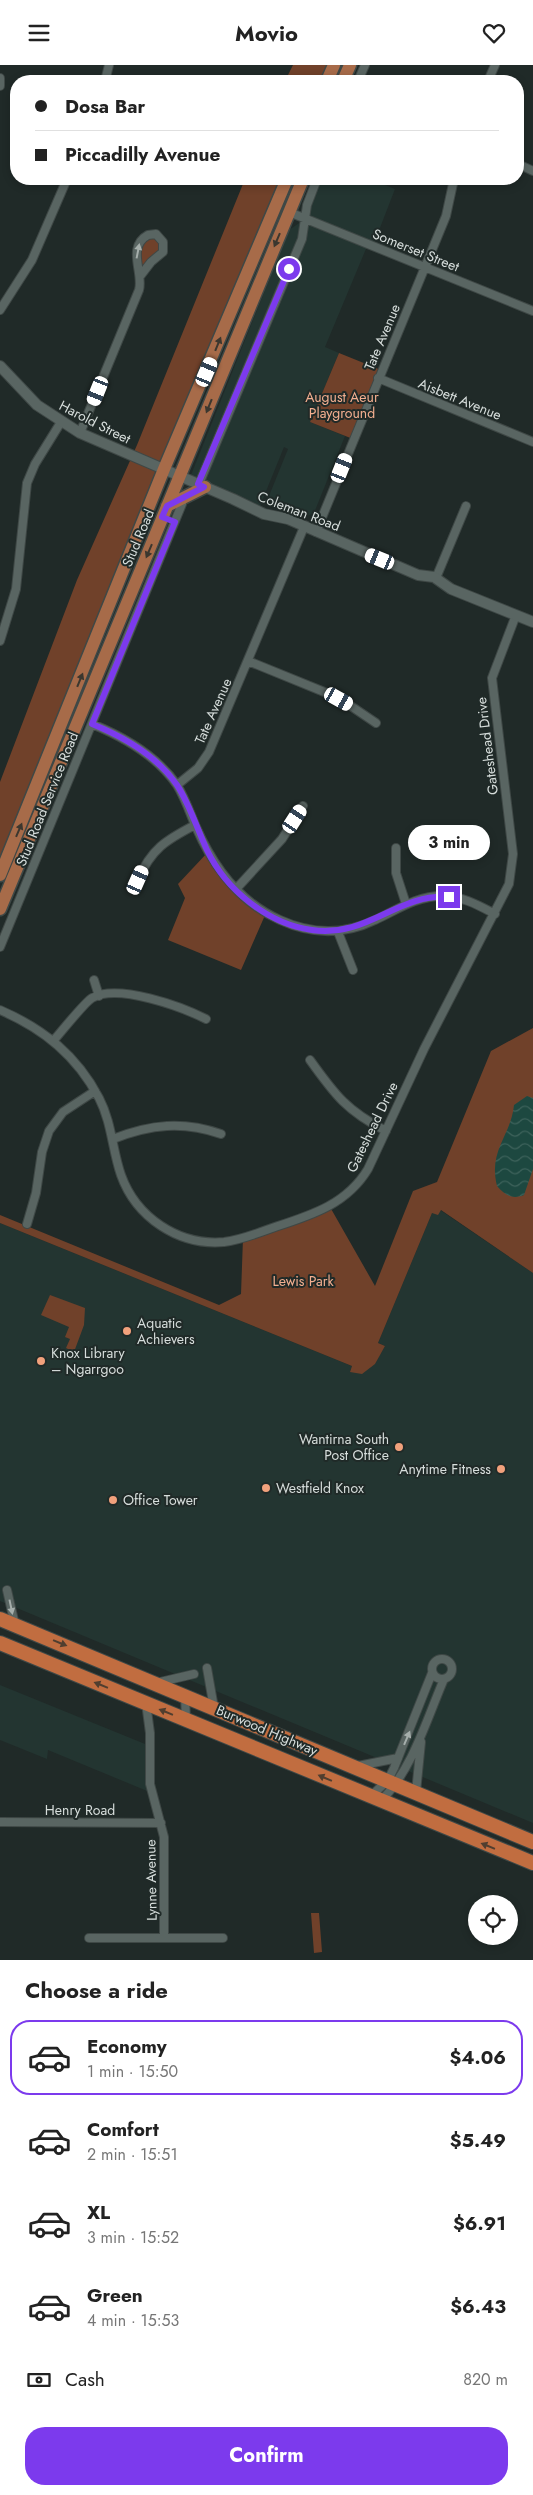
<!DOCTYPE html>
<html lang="en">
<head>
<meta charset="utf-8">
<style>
	body { margin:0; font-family:Jost,sans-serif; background:#f6f6f6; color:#222; height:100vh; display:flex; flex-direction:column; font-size:19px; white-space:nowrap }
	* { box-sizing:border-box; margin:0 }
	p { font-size:16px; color:#767676 }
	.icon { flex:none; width:28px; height:28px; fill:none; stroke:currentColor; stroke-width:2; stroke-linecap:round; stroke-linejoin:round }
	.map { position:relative; height:1895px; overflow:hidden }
	.sheet { display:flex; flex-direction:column; background:#fff; flex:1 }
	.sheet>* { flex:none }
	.hud { position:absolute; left:10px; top:10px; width:514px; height:110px; border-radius:20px; box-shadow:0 2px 8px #0003; display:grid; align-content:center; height:110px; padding:0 25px; background:#fff }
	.buttons { position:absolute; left:468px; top:1830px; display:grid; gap:10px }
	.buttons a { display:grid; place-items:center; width:50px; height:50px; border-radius:50%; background:#fff; box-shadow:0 2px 8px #0003; font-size:25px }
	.end { position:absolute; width:22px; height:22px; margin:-11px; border:6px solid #7c3aed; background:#fff; box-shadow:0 0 0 2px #fff }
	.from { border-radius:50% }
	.bubble { position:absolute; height:35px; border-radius:18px; background:#fff; box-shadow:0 2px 8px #0003; font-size:16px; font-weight:700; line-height:35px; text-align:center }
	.car { position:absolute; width:15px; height:30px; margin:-15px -8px; border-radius:6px; box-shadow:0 0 4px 1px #0007; background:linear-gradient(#fff 24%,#345 0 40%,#fff 0 76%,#345 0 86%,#fff 0) }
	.hud b { display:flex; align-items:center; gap:18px; height:48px; font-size:19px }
	.hud b+b { border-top:1px solid #e0e0e0 }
	.hud i { width:12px; height:12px; background:#222 }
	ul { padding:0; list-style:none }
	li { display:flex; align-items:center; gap:15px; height:75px; margin:0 10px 8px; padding:0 15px; border:2px solid transparent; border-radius:20px }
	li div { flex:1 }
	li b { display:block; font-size:19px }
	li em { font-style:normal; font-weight:700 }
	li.on { border-color:#7c3aed }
	li>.icon { width:45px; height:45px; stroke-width:1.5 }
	h2 { padding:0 25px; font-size:22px; line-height:60px }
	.pay { display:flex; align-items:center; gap:12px; height:55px; padding:0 25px; font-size:19px }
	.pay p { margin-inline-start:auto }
	.button { display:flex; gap:10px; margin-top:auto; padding:10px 25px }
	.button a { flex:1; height:58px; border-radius:20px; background:#7c3aed; color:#fff; font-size:20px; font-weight:700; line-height:58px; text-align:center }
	header { display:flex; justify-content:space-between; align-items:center; height:65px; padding:0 25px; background:#fff; font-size:22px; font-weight:700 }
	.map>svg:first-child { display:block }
	.built { fill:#233531 }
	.green { fill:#70412a }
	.water { fill:url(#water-waves) }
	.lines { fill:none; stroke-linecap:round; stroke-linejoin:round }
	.minor-casing { stroke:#3f4846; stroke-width:10 }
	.tertiary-casing { stroke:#3f4846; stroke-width:12 }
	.primary-casing { stroke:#3f4846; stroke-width:15 }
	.trunk-casing { stroke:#3f4846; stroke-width:16 }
	.minor { stroke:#596562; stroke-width:8 }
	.tertiary { stroke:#596562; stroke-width:10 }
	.primary { stroke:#a76b49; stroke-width:12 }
	.trunk { stroke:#c16d40; stroke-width:14 }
	.oneway { fill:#3b372f }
	.oneway2 { fill:#a5aeab }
	.oneway3 { fill:#503e2f }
	.route { stroke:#7c3aed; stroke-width:6 }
	.poi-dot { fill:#f1a17c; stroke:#202a28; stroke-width:2 }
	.labels { text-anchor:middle; stroke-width:4; stroke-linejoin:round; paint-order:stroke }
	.street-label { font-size:14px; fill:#d7dedc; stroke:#202a28 }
	.park-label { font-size:14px; fill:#f4af90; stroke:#202a28 }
	.poi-label { font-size:14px; fill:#d7dedc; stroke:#202a28; text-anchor:start }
</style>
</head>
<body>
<header><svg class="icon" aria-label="menu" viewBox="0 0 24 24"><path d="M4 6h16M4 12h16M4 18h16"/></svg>Movio<svg class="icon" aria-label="heart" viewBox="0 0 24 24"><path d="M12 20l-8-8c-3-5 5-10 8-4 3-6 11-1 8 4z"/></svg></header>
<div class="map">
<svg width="533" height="1895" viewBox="0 0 533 1895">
	<defs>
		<pattern id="water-waves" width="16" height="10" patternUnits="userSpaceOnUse" patternTransform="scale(1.25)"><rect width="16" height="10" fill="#1d4840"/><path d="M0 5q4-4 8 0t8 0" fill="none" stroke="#3d625b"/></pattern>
	</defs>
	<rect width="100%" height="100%" fill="#202a28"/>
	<path class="built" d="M317 114H370L395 124 373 181 368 179 325 282 339 288 310 357 345 371 314 448 307 451 271 436 269 431 288 384 284 382 258 446 189 415 289 165 305 154Z
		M440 1145 533 1208V1758L0 1536V1158L352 1301 350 1307 375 1299 379 1291 385 1281 378 1278 432 1148Z
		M0 1620 150 1681 152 1728 48 1685 47 1694 0 1675Z"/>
	<path class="green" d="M293 0H334L327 16H285Z
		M245 114H285L0 810V717L77 515 137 380Z
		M152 169 164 184 141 210 137 182Z
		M339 288 381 305 353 374 310 357Z
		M208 787 221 807 266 848 241 905 168 875 185 833 178 819Z
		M533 963V1208L441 1145 438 1150 432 1148 378 1278 385 1281 375 1299 362 1309 350 1307 352 1301 0 1158V1150L219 1240 241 1229 243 1173 330 1142 375 1221 413 1126 437 1117 491 986Z
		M50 1230 85 1243 84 1260 74 1287 66 1283 70 1274 65 1272 69 1262 41 1250Z
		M311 1848H319L322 1887 314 1888Z"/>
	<path class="water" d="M527 1031 533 1033V1104L524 1130C512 1135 505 1130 497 1121 488 1085 511 1071 514 1040Z"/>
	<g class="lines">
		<g class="minor-casing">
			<path id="minor" d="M0 13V21
				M105 16 109 0
				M358 16 365 0
				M488 16 495 0
				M518 99 533 106
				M289 147 533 246
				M0 245 32 195 67 114
				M378 313 533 377
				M80 368 139 225C144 208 126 182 148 170L156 169 163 177V187L151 197 141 210
				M199 419 302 174 307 140 317 114
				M316 467 446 151 454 114
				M436 513 466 441
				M0 576 16 524 27 418 35 399 61 357
				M248 596 339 633 376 658
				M92 659C124 672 157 691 177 720 185 733 190 748 196 762 213 801 239 837 280 855 311 869 344 870 375 855 397 845 416 831 442 831 462 831 478 840 495 849
				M177 720 198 703 209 687 304 462
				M396 783V808L406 839
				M138 815C151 784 166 775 195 760
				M236 824 282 774 303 741
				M338 867 353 905
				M0 882 182 439
				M94 915 99 931
				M0 945C44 964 77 991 99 1033 112 1058 112 1084 121 1110 136 1152 178 1181 224 1177 241 1175 258 1168 275 1162 312 1150 347 1139 368 1104L424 984 509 819 513 789 492 613 516 550
				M54 975C61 967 85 937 92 933 118 918 182 942 206 954
				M310 995C335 1030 347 1046 386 1066
				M113 1074C151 1059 183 1056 221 1069
				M27 1159 36 1128 42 1087 49 1066 63 1047 95 1026
				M7 1525 15 1560
				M432 1604a10 10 0 1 1 20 0a10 10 0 1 1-20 0Z
				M207 1603 214 1643
				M156 1618 194 1609
				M185 1630 186 1655
				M146 1638 150 1668V1719L164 1772V1873
				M358 1701 398 1693
				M416 1727 421 1677
				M370 1732 388 1715 394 1703 432 1608
				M381 1736C413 1703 426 1656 444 1614
				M0 1757 161 1758
				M89 1873H223"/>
		</g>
		<g class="tertiary-casing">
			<path id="tertiary" d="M0 301 37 340 80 368 233 434 264 449 288 454 418 510 434 512 451 524 533 557"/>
		</g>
		<g class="primary-casing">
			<path id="primary" d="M327 16 334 0
				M343 16 350 0
				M167 441 205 422
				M0 810 164 404 287 114
				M0 844 303 114"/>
		</g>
		<g class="trunk-casing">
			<path id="trunk" d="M0 1554 533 1777
				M0 1578 533 1798"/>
		</g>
		<use href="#minor" class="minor"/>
		<use href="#tertiary" class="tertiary"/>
		<use href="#primary" class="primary"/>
		<use href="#trunk" class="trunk"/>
	</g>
	<defs><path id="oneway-solid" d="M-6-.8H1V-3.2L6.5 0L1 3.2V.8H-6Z" transform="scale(1.25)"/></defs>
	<g class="oneway">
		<use href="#oneway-solid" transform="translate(277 175) rotate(113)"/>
		<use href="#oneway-solid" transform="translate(218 279) rotate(-68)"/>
		<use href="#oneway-solid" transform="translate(209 341) rotate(112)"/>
		<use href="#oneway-solid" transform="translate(149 486) rotate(113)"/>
		<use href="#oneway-solid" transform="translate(80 615) rotate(-68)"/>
		<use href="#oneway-solid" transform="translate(19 765) rotate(-67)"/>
	</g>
	<g class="oneway2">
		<use href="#oneway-solid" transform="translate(138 186) rotate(-79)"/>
		<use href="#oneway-solid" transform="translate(11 1542) rotate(78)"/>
		<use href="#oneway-solid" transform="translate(407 1673) rotate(-67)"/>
	</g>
	<g class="oneway3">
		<use href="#oneway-solid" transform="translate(60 1578) rotate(22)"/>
		<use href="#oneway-solid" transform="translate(101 1620) rotate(-158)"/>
		<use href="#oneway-solid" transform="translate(166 1647) rotate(-158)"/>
		<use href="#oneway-solid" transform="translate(325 1713) rotate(-157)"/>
		<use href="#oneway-solid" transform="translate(488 1781) rotate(-158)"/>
	</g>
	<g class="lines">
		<path class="route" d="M289 204 198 419 204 422 167 441 162 452 175 457 92 659C124 672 157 691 177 720 190 740 197 764 207 785 226 825 268 859 312 865 369 873 397 828 449 832"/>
	</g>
	<g class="poi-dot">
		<circle cx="127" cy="1266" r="5"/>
		<circle cx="41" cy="1296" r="5"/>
		<circle cx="399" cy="1382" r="5"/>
		<circle cx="501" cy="1404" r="5"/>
		<circle cx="266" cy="1423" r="5"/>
		<circle cx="113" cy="1435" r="5"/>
	</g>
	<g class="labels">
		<g class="street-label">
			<text transform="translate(416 185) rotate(22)" y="5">Somerset Street</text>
			<text transform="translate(382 272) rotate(-67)" y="5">Tate Avenue</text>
			<text transform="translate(460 334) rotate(22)" y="5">Aisbett Avenue</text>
			<text transform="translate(95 357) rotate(27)" y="5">Harold Street</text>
			<text transform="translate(299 446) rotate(21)" y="5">Coleman Road</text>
			<text transform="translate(138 473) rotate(-67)" y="5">Stud Road</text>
			<text transform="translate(213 646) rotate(-66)" y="5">Tate Avenue</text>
			<text transform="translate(487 681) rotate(-97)" y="5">Gateshead Drive</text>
			<text transform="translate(47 734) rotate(-68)" y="5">Stud Road Service Road</text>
			<text transform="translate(372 1062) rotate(-64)" y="5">Gateshead Drive</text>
			<text transform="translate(267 1665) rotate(23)" y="5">Burwood Highway</text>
			<text x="80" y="1750">Henry Road</text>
			<text transform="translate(151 1815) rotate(-91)" y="5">Lynne Avenue</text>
		</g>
		<g class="park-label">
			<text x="342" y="337">August Aeur<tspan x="342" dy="16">Playground</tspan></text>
			<text x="303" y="1221">Lewis Park</text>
		</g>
		<g class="poi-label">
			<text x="137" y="1263">Aquatic<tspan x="137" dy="16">Achievers</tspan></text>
			<text x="51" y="1293">Knox Library<tspan x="51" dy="16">– Ngarrgoo</tspan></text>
			<text x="389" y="1379" text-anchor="end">Wantirna South<tspan x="389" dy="16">Post Office</tspan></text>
			<text x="491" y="1409" text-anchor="end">Anytime Fitness</text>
			<text x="276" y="1428">Westfield Knox</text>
			<text x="123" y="1440">Office Tower</text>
		</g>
	</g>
</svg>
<div class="buttons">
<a><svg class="icon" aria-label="locate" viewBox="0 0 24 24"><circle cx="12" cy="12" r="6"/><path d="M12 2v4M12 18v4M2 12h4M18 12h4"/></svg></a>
</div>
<i class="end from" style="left:289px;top:204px"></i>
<i class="end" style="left:449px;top:832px"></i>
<div class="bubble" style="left:408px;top:760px;width:82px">3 min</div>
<i class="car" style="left:207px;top:307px;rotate:23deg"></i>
<i class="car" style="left:98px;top:326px;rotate:202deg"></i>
<i class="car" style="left:342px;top:403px;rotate:22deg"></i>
<i class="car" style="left:380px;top:494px;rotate:292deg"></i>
<i class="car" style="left:339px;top:634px;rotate:119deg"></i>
<i class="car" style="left:295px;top:754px;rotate:33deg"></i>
<i class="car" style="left:138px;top:815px;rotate:24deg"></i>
<div class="hud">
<b><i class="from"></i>Dosa Bar</b>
<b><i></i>Piccadilly Avenue</b>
</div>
</div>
<section class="sheet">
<h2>Choose a ride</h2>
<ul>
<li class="on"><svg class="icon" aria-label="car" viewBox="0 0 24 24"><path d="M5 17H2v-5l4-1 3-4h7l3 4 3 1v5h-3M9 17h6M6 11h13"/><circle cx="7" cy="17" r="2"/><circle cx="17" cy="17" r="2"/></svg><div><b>Economy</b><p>1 min · 15:50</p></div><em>$4.06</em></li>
<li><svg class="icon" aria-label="car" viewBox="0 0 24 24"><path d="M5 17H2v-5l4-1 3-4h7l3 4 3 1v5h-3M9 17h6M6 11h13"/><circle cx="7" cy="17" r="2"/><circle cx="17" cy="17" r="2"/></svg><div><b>Comfort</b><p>2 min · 15:51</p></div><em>$5.49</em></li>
<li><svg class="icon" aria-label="car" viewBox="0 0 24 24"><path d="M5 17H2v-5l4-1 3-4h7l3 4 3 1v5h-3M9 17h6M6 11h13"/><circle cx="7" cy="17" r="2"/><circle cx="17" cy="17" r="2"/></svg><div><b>XL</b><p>3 min · 15:52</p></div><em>$6.91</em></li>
<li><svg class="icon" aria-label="car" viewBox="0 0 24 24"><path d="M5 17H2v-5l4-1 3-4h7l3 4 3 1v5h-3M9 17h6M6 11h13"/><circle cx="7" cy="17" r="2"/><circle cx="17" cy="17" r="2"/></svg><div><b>Green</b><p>4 min · 15:53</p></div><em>$6.43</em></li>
</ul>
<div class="pay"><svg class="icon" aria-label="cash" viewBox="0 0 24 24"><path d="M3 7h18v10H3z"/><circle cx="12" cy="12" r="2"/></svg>Cash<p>820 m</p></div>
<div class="button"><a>Confirm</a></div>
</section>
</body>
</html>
